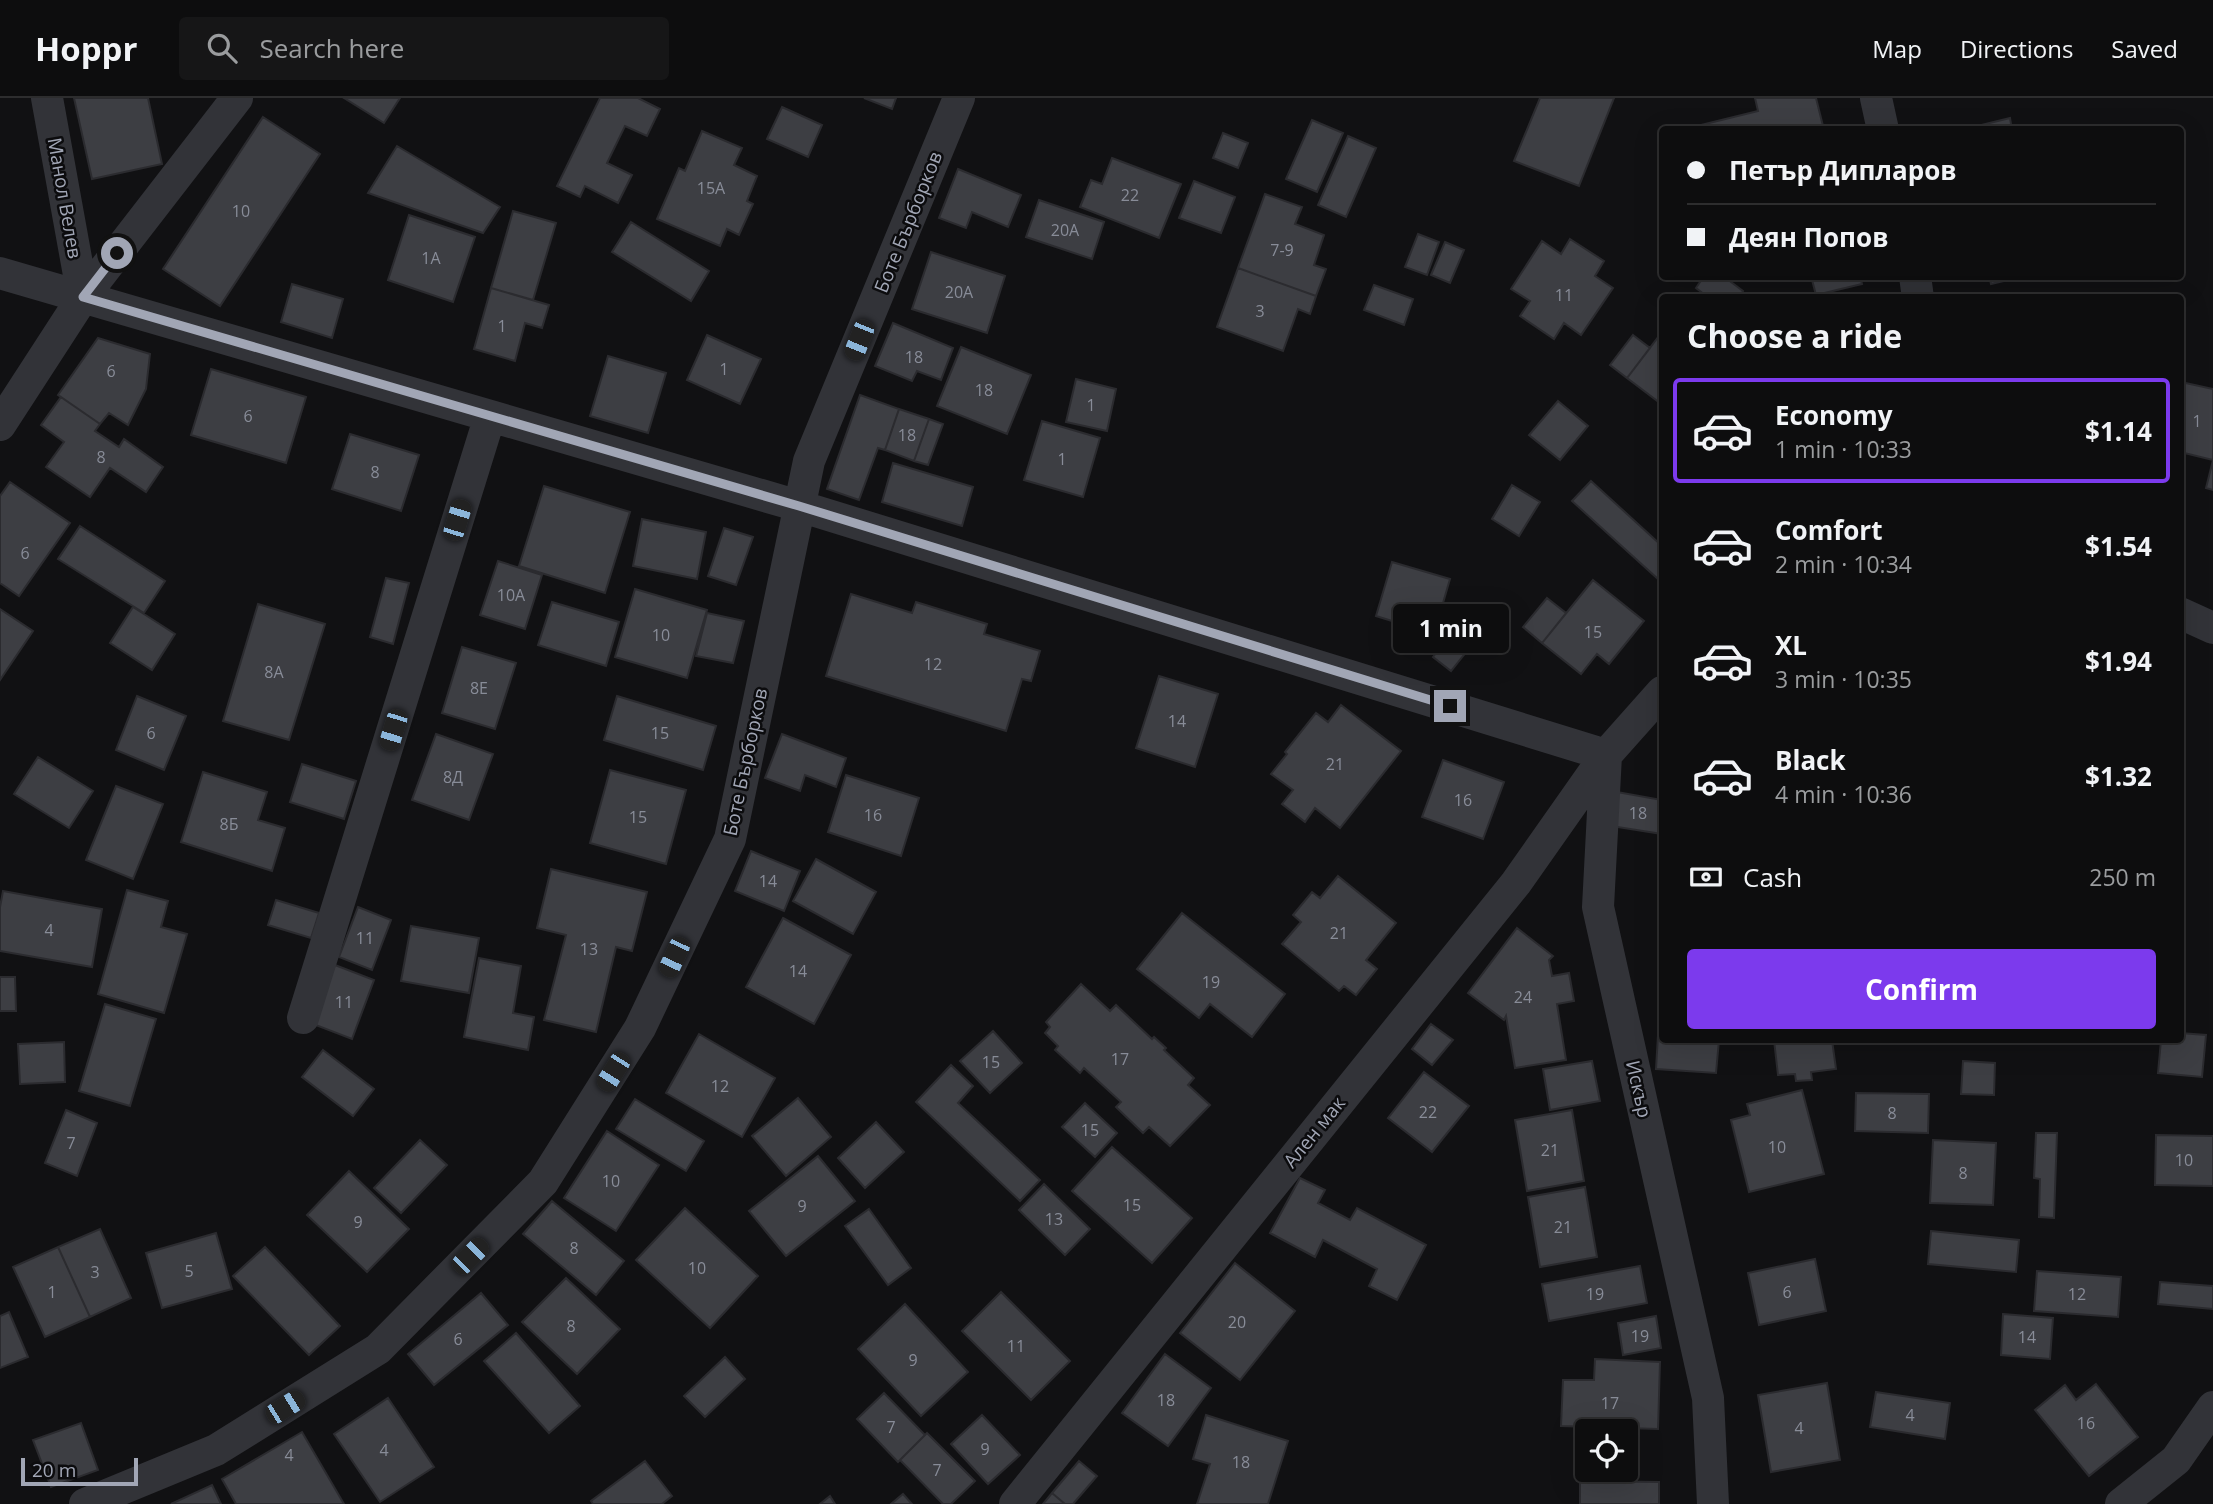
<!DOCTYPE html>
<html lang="en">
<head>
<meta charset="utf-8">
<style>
	body { margin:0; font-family:"Open Sans",sans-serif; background:#161617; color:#f1f3f6; height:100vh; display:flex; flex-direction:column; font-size:26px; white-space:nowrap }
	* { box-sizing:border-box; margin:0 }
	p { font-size:23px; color:#9a9c9e }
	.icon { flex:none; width:38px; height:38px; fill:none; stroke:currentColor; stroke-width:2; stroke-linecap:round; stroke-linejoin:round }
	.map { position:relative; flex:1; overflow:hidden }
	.sheet { position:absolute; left:1659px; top:196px; width:525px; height:749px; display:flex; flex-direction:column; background:#0d0d0e; border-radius:7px; box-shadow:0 7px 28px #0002,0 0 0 2px #2d2d2e }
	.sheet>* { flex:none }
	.hud { position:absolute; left:1659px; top:28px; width:525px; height:154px; border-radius:7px; box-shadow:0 7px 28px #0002,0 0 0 2px #2d2d2e; display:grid; align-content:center; height:154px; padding:0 28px; background:#0d0d0e }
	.tools { position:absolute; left:1575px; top:1321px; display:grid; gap:14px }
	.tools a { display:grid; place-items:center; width:63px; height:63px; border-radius:7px; background:#0d0d0e; box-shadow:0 7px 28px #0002,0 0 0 2px #2d2d2e; font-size:35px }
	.scale { position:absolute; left:21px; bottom:18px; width:117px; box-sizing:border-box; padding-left:7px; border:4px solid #a1a6b5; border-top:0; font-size:19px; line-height:24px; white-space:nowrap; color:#a1a6b5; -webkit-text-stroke:5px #0c0c0e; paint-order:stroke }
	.end { position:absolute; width:32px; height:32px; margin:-16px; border:9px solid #a1a6b5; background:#111; box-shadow:0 0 0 4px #111 }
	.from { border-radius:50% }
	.bubble { position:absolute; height:49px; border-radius:7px; background:#0d0d0e; box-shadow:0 7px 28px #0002,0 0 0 2px #2d2d2e; font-size:23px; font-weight:700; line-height:49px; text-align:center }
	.car { position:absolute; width:21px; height:42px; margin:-21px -10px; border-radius:9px; box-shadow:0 0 5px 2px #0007; background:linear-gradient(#222 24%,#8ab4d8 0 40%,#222 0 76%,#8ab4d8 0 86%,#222 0) }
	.hud b { display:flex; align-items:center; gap:24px; height:66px; font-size:26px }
	.hud b+b { border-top:2px solid #2d2d2e }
	.hud i { width:18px; height:18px; background:#f1f3f6 }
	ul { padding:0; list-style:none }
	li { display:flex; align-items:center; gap:21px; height:105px; margin:0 14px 10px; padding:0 14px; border:4px solid transparent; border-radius:7px }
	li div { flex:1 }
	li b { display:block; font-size:26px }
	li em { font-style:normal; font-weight:700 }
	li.on { border-color:#7c3aed }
	li>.icon { width:63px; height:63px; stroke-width:1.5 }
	h2 { padding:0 28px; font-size:32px; line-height:84px }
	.pay { display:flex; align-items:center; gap:18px; height:77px; padding:0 28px; font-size:26px }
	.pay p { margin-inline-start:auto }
	.cta { display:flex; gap:14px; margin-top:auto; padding:14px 28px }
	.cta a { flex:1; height:80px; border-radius:7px; background:#7c3aed; color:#fff; font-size:28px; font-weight:700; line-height:80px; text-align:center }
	header { display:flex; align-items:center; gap:42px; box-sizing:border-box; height:98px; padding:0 35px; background:#0d0d0e; border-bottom:2px solid #2d2d2e }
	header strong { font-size:33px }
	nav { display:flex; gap:38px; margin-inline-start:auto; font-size:24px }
	.search { width:490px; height:63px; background:#161617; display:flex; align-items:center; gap:18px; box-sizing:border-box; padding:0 24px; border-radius:7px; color:#9a9c9e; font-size:26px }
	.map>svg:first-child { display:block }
	.building { fill:#3d3e43; stroke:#2b2b2f; stroke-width:2 }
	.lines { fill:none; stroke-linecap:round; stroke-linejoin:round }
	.minor { stroke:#323338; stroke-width:32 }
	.route { stroke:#a1a6b5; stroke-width:9 }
	.labels { text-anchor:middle; stroke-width:5; stroke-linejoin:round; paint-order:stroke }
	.number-label { font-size:16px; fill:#888c98 }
	.street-label { font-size:19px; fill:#a1a6b5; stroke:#0c0c0e }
</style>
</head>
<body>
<header>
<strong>Hoppr</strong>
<div class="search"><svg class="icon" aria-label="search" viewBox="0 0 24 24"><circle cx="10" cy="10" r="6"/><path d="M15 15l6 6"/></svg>Search here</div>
<nav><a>Map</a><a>Directions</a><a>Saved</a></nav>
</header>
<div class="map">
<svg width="2213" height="1406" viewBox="0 0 2213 1406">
	<rect width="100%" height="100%" fill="#111113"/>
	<path class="building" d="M74 0H148L162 66 92 81Z
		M344 0H400L384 25Z
		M600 0H638L660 11 647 38 625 28 607 65 632 77 618 105 585 88 580 99 557 88Z
		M864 0H896L892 11Z
		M1540 0H1614L1579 88 1514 63Z
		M1755 0H1816L1824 32H1698L1697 28 1758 13Z
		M782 9 822 27 808 59 767 41Z
		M263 19 320 56 220 208 163 171Z
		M2010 20 2012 32H1961Z
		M1312 22 1343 35 1317 94 1286 81Z
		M702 33 742 50 734 67 757 78 747 103 753 106 739 137 727 131 720 148 657 121 679 70 685 73Z
		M1223 35 1248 45 1238 70 1213 60Z
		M1348 38 1376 50 1346 119 1318 107Z
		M397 48 500 109 483 135 368 95Z
		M1112 60 1181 86 1159 140 1080 109 1091 82 1102 86Z
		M958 71 1021 97 1008 129 972 114 966 130 939 120Z
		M1194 83 1235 99 1221 135 1179 120Z
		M1265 96 1302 109 1295 126 1324 137 1314 167 1326 171 1316 198 1238 170Z
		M1039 102 1104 124 1092 161 1026 139Z
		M513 113 556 125 533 202 491 190Z
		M409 117 475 139 453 204 388 182Z
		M631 124 709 173 691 203 612 154Z
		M1418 136 1439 144 1427 177 1405 169Z
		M1570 141 1604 163 1595 178 1613 190 1581 237 1564 225 1554 241 1520 218 1530 203 1511 191 1542 143 1561 156Z
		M1445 144 1464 152 1450 185 1431 177Z
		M931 154 1005 178 987 235 912 211Z
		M1238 170 1316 198 1310 216 1298 211 1283 253 1217 229Z
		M1704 178H1723L1743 193 1739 200H1709L1696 190Z
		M1811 178H1860L1862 186 1816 197Z
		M1989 178H2025L1991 186Z
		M292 186 343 201 332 240 281 224Z
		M1374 187 1413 201 1404 227 1364 212Z
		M491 190 549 207 542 230 525 225 515 263 474 251Z
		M893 225 953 250 941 282 917 273 912 283 875 268Z
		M1662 234V302L1660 305 1627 280Z
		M707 237 761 261 740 306 687 282Z
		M1633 237 1650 250 1627 280 1610 267Z
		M98 240 150 256 146 291 128 327 109 315 100 326 58 297Z
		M961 249 1031 277 1007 336 937 308Z
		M608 258 666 275 648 335 590 318Z
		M211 271 306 299 286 365 191 337Z
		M1076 281 1116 291 1107 333 1066 324Z
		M2181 284 2213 291V392L2206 390 2213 362 2180 354Z
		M860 297 899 311 885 352 878 350 859 402 827 391Z
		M61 299 100 326 95 333 119 349 124 341 163 369 146 394 110 370 90 399 46 369 64 344 41 327Z
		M1558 303 1588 328 1560 362 1529 337Z
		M899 311 929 321 914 363 885 352Z
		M929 321 943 326 928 367 914 363Z
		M1042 323 1100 340 1083 399 1024 382Z
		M350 336 419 357 401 413 332 391Z
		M893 365 973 389 962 428 882 404Z
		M1591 383 1662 448V477L1658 481 1572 403Z
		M10 384 70 425 19 498 0 485V398Z
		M1512 387 1540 404 1519 438 1492 421Z
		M544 388 630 414 605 495 519 468Z
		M642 421 706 434 697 481 633 468Z
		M80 428 165 483 144 515 58 461Z
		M724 430 753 439 736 487 708 478Z
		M498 463 542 477 525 531 480 517Z
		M1392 464 1450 481 1434 536 1376 518Z
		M386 480 409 485 393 546 370 539Z
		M1593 482 1644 523 1609 566 1597 556 1581 576 1542 545Z
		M635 491 707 512 687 580 615 559Z
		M851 496 912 515 916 504 987 526 984 536 1040 553 1031 583 1022 581 1006 633 826 578Z
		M1547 500 1566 515 1542 545 1523 529Z
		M552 504 619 524 606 568 538 547Z
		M258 506 325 526 289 642 223 623Z
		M133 509 175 536 152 572 110 545Z
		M0 511 33 533 0 582Z
		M707 515 744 523 733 565 696 558Z
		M1461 523 1479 538 1451 573 1433 559Z
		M462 549 516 565 495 631 442 615Z
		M1159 578 1218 596 1195 669 1136 650Z
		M137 598 186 618 164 672 116 652Z
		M617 598 716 628 703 672 604 642Z
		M1341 607 1401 653 1340 730 1315 710 1305 724 1282 706 1293 692 1271 676 1287 656 1285 654 1316 615 1328 624Z
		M436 636 493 656 469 722 412 702Z
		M782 636 846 660 836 689 805 677 800 693 765 680Z
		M38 659 93 693 69 730 14 696Z
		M1443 662 1504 684 1483 741 1422 719Z
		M302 666 356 683 344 721 290 704Z
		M610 672 686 692 666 766 590 745Z
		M203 674 267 694 258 722 285 730 272 773 181 744Z
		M846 677 919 700 901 758 828 734Z
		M116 688 163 706 133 781 86 762Z
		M1617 694 1662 702V736L1611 728Z
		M751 753 800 773 784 813 735 793Z
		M816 761 876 794 853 836 793 803Z
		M551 771 647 794 632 853 616 849 596 934 544 922 566 837 537 830Z
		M1338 778 1396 825 1366 862 1377 871 1356 897 1344 888 1339 893 1282 846 1301 824 1293 817 1312 794 1320 800Z
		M127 792 168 803 161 829 187 836 164 915 98 896Z
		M3 793 102 811 92 869 0 853V809Z
		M276 802 319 815 311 840 268 827Z
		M358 809 391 822 372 872 339 859Z
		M1182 815 1285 896 1252 939 1210 906 1199 920 1137 871Z
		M783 820 851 857 814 926 746 889Z
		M411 828 479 840 469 895 401 883Z
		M1517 830 1553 858 1549 862 1552 878 1569 875 1574 903 1557 906 1566 962 1515 970 1506 918 1504 922 1468 895Z
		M479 860 521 868 513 915 534 919 528 952 464 939Z
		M335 867 374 882 352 941 313 926Z
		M0 879H15L16 913H0Z
		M1081 886 1110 913 1116 907 1152 941 1154 939 1166 950 1164 952 1194 980 1188 987 1210 1007 1170 1048 1149 1029 1143 1035 1116 1009 1121 1004 1084 970 1080 975 1055 952 1058 948 1045 935 1050 929 1046 924Z
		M105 906 156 921 130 1008 79 993Z
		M1431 926 1453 942 1432 967 1412 951Z
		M993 933 1022 965 990 995 960 963Z
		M2180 935 2206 937 2202 979 2158 975 2161 942H2180Z
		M699 936 775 980 742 1039 666 995Z
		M1658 937 1662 938V942H1719L1716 975 1656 971Z
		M1774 942H1832L1836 971 1811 974 1812 982 1796 983 1795 976 1778 977Z
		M64 944 65 984 20 986 18 946Z
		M323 952 374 991 353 1018 302 979Z
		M1592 963 1600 1003 1550 1012 1543 971Z
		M1963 963 1995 965 1994 997 1961 996Z
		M951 967 973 988 958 1005 1040 1082 1020 1103 916 1004Z
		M1424 974 1469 1008 1432 1054 1388 1020Z
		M1802 992 1824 1076 1749 1094 1731 1022 1750 1017 1747 1006Z
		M1856 995 1929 996 1928 1035 1855 1033Z
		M798 1000 831 1039 786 1078 752 1038Z
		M635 1001 704 1043 686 1073 616 1031Z
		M1085 1005 1117 1035 1095 1059 1062 1029Z
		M66 1012 97 1025 77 1078 45 1065Z
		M1572 1012 1584 1083 1527 1093 1515 1022Z
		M876 1024 904 1054 865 1090 838 1060Z
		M607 1033 659 1067 616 1133 564 1100Z
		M2036 1035H2057L2054 1120 2039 1119 2040 1081 2034 1080Z
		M2156 1037 2213 1038V1088L2155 1087Z
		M420 1042 447 1067 401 1115 374 1090Z
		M1933 1042 1996 1045 1993 1107 1930 1105Z
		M1112 1049 1192 1120 1152 1165 1072 1093Z
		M818 1058 855 1103 786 1158 749 1113Z
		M349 1073 409 1131 367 1174 307 1117Z
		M1300 1080 1325 1092 1318 1105 1350 1122 1357 1110 1426 1147 1397 1202 1369 1188 1377 1171 1323 1142 1315 1159 1270 1135Z
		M1044 1086 1090 1131 1065 1157 1019 1112Z
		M1585 1089 1597 1159 1540 1169 1528 1099Z
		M552 1103 624 1163 596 1197 523 1136Z
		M685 1110 758 1178 710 1230 636 1162Z
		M869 1111 911 1170 888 1187 845 1128Z
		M100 1131 131 1200 90 1219 58 1149Z
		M1931 1133 2019 1142 2016 1174 1928 1166Z
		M216 1135 232 1191 162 1210 146 1155Z
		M58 1149 90 1219 45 1239 13 1169Z
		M265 1149 340 1228 309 1257 233 1178Z
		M1815 1161 1826 1213 1759 1227 1748 1175Z
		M1235 1165 1295 1213 1240 1282 1180 1235Z
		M1640 1168 1647 1205 1549 1223 1542 1186Z
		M2037 1173 2121 1179 2118 1219 2034 1213Z
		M566 1180 620 1231 577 1276 522 1224Z
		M2160 1184 2213 1188V1211L2158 1206Z
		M1001 1194 1070 1263 1031 1302 962 1233Z
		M481 1195 508 1227 434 1287 408 1256Z
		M905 1206 968 1274 921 1318 858 1251Z
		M9 1214 28 1259 0 1270V1218Z
		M2003 1216 2053 1220 2050 1261 2001 1257Z
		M1656 1218 1661 1250 1623 1257 1618 1225Z
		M516 1235 580 1308 549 1335 484 1263Z
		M1165 1256 1211 1290 1168 1348 1122 1315Z
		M725 1259 745 1281 705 1319 684 1298Z
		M1595 1261 1660 1264 1658 1331 1561 1328 1563 1282H1594Z
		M1827 1285 1840 1362 1771 1374 1758 1297Z
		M2096 1286 2138 1339 2089 1378 2035 1312 2065 1287 2076 1302Z
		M1876 1294 1950 1305 1945 1341 1870 1329Z
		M884 1295 925 1337 898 1364 857 1321Z
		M388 1300 434 1369 380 1404 334 1336Z
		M982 1317 1020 1357 988 1386 951 1346Z
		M1206 1317 1288 1343 1268 1406H1197L1210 1366 1193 1361Z
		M81 1325 98 1372 51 1389 33 1342Z
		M302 1334 344 1406H236L222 1381Z
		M927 1335 975 1383 951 1406H943L900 1362Z
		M645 1363 672 1398 662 1406H593L591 1403Z
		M1079 1363 1097 1378 1073 1406H1065L1052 1395Z
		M1580 1383 1659 1384V1406H1580Z
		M212 1387 221 1406H171Z
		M1052 1395 1065 1406H1043Z
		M903 1396 912 1406H891Z
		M830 1398 835 1406H820Z"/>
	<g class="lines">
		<path class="minor" d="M47 0 83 199
			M1876 0 1883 32
			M0 175 799 408 1606 657 1516 785 1015 1406
			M1915 178 1918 200
			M0 327 83 199 237 0
			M2180 515 2213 530
			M1662 594 1606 657 1598 809 1708 1300 1713 1406
			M303 920 490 318
			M85 1406 216 1352 378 1251 543 1084 640 930 730 741 809 363 959 0
			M2121 1406 2176 1362 2213 1309"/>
	</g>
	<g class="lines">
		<path class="route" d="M117 155 83 199 799 408 1450 608"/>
	</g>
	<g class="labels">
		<g class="number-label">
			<text x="711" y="96">15А</text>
			<text x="1130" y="103">22</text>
			<text x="241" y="119">10</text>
			<text x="1065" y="138">20А</text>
			<text x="1282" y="158">7-9</text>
			<text x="431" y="166">1А</text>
			<text x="959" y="200">20А</text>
			<text x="1564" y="203">11</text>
			<text x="1260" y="219">3</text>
			<text x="502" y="234">1</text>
			<text x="914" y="265">18</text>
			<text x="724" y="277">1</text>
			<text x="111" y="279">6</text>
			<text x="984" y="298">18</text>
			<text x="1091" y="313">1</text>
			<text x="248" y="324">6</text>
			<text x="2197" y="329">1</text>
			<text x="907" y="343">18</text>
			<text x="101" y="365">8</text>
			<text x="1062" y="367">1</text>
			<text x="375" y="380">8</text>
			<text x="25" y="461">6</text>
			<text x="511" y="503">10А</text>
			<text x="1593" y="540">15</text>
			<text x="661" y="543">10</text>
			<text x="933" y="572">12</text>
			<text x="274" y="580">8А</text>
			<text x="479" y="596">8Е</text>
			<text x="1177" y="629">14</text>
			<text x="151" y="641">6</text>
			<text x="660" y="641">15</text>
			<text x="1335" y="672">21</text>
			<text x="453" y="685">8Д</text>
			<text x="1463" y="708">16</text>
			<text x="1638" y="721">18</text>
			<text x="873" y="723">16</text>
			<text x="638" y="725">15</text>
			<text x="229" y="732">8Б</text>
			<text x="768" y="789">14</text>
			<text x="49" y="838">4</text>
			<text x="1339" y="841">21</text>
			<text x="365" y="846">11</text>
			<text x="589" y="857">13</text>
			<text x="798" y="879">14</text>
			<text x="1211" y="890">19</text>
			<text x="1523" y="905">24</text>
			<text x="344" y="910">11</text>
			<text x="1120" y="967">17</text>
			<text x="991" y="970">15</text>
			<text x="720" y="994">12</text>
			<text x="1428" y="1020">22</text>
			<text x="1892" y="1021">8</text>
			<text x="1090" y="1038">15</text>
			<text x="71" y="1051">7</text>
			<text x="1777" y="1055">10</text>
			<text x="1550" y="1058">21</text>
			<text x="2184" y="1068">10</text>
			<text x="1963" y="1081">8</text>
			<text x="611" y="1089">10</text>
			<text x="1132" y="1113">15</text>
			<text x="802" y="1114">9</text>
			<text x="1054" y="1127">13</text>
			<text x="358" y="1130">9</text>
			<text x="1563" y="1135">21</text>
			<text x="574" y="1156">8</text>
			<text x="697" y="1176">10</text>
			<text x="189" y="1179">5</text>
			<text x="95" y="1180">3</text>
			<text x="52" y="1200">1</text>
			<text x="1787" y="1200">6</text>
			<text x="1595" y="1202">19</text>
			<text x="2077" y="1202">12</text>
			<text x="1237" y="1230">20</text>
			<text x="571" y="1234">8</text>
			<text x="1640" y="1244">19</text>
			<text x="2027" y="1245">14</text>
			<text x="458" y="1247">6</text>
			<text x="1016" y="1254">11</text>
			<text x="913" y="1268">9</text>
			<text x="1166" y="1308">18</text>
			<text x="1610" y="1311">17</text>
			<text x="1910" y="1323">4</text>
			<text x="2086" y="1331">16</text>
			<text x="891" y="1335">7</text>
			<text x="1799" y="1336">4</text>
			<text x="985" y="1357">9</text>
			<text x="384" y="1358">4</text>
			<text x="289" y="1363">4</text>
			<text x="1241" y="1370">18</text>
			<text x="937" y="1378">7</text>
		</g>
		<g class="street-label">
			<text transform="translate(65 100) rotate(80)" y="7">Манол Велев</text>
			<text transform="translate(908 124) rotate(-68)" y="7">Боте Бърборков</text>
			<text transform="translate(745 664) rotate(-78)" y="7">Боте Бърборков</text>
			<text transform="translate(1639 991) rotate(77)" y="7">Искър</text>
			<text transform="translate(1314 1034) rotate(-51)" y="7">Ален мак</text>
		</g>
	</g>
</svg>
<div class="tools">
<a><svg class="icon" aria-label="locate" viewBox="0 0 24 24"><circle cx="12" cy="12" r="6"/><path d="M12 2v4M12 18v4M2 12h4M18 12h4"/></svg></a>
</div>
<div class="scale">20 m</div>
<i class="end from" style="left:117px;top:155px"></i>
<i class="end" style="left:1450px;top:608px"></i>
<div class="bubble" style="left:1393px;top:506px;width:116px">1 min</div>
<i class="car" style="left:859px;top:242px;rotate:202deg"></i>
<i class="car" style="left:457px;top:422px;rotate:17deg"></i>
<i class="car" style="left:393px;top:632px;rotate:197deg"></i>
<i class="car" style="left:674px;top:859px;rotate:205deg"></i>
<i class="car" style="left:613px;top:974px;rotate:212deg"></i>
<i class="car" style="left:470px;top:1158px;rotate:45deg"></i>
<i class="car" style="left:285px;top:1309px;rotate:58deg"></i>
<div class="hud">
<b><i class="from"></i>Петър Дипларов</b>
<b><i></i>Деян Попов</b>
</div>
<section class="sheet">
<h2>Choose a ride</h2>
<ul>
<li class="on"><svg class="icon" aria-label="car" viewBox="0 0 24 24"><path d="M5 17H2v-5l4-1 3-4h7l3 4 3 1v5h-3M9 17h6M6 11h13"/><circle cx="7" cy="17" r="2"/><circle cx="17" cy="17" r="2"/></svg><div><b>Economy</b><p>1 min · 10:33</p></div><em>$1.14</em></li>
<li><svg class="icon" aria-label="car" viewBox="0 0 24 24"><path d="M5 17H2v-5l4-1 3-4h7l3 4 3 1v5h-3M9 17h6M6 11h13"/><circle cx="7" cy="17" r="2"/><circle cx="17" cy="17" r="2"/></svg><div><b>Comfort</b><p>2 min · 10:34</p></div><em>$1.54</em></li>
<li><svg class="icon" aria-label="car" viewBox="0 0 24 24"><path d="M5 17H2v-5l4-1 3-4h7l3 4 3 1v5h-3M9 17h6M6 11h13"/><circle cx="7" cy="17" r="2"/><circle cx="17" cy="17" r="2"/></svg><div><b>XL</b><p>3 min · 10:35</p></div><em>$1.94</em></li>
<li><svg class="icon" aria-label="car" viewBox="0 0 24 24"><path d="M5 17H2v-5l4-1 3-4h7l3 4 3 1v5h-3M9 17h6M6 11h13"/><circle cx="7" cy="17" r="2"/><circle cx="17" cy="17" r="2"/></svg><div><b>Black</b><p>4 min · 10:36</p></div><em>$1.32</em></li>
</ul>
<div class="pay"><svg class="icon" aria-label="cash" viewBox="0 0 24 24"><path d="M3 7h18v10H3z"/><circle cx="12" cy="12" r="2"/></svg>Cash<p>250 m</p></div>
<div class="cta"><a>Confirm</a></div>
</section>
</div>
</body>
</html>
